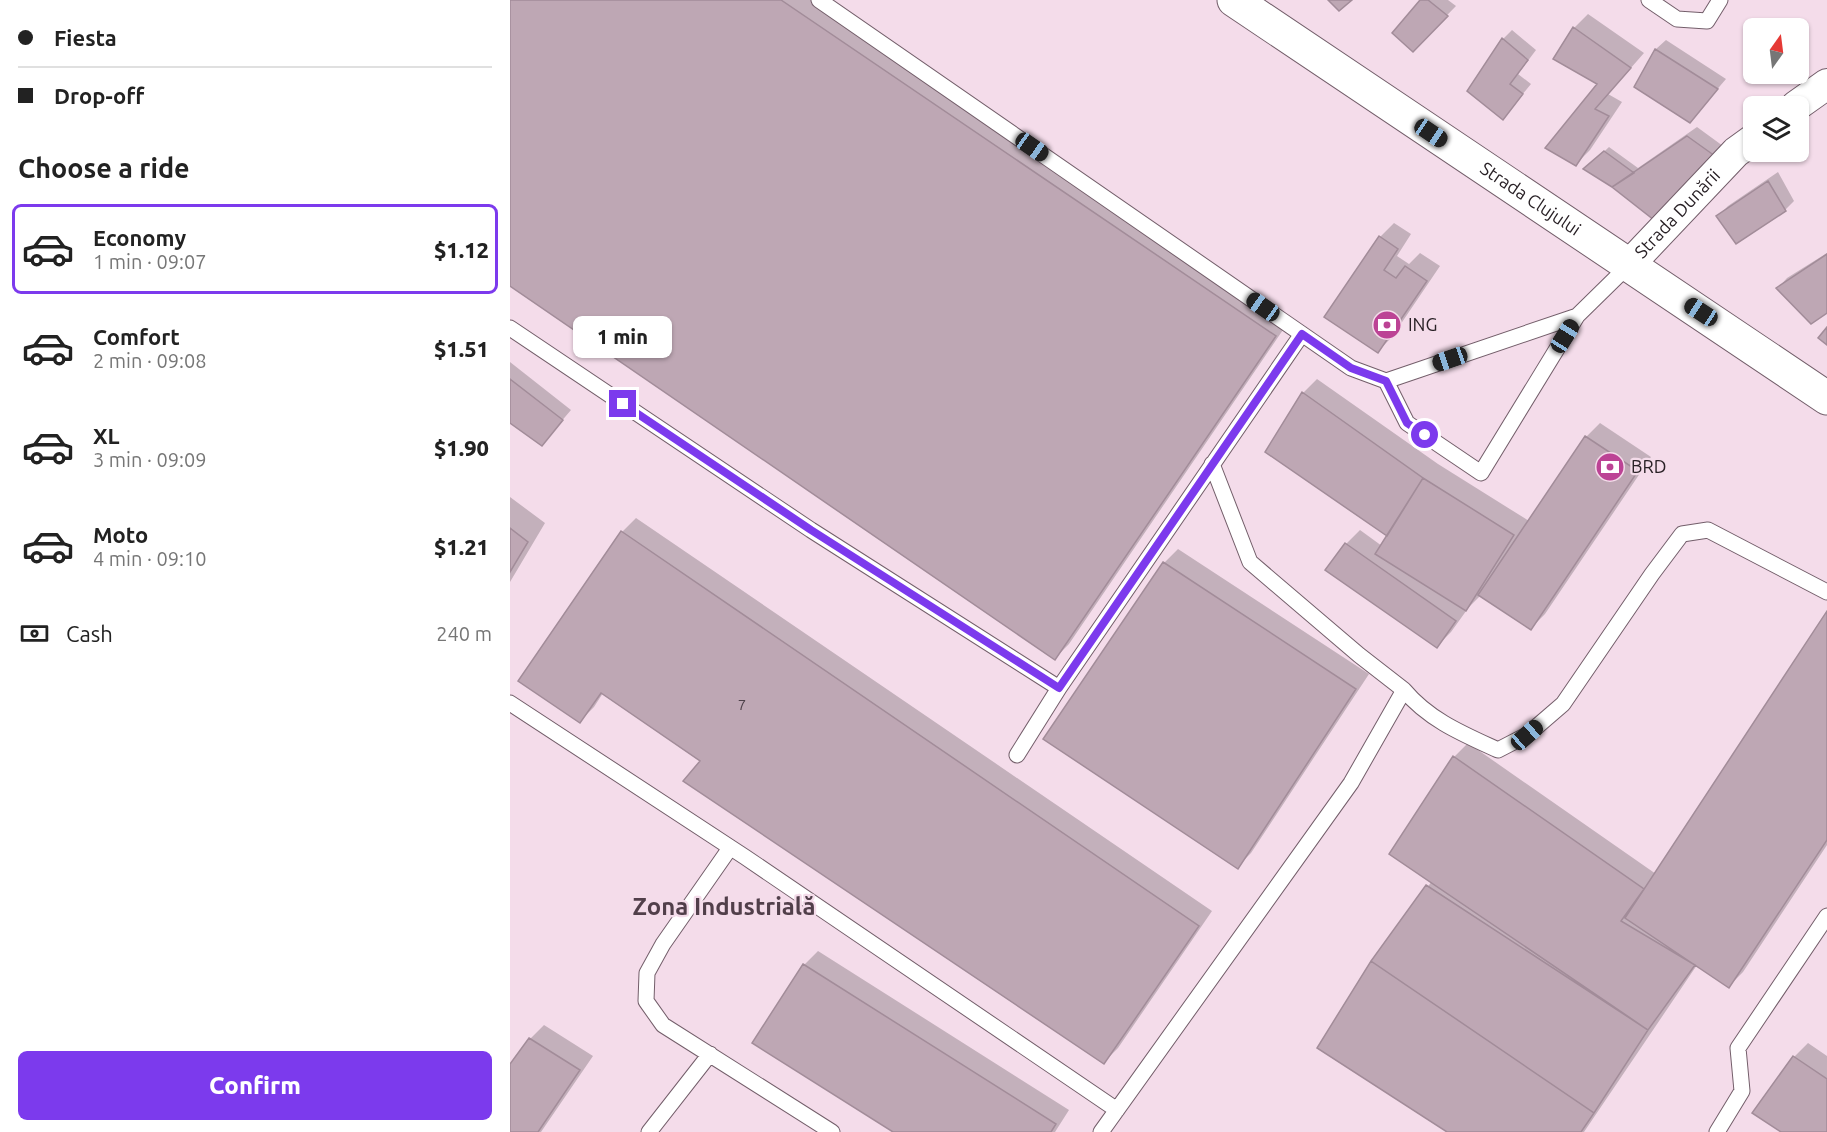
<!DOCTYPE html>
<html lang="en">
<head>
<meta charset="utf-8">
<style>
	body { margin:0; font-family:Ubuntu,sans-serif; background:#f6f6f6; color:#222; height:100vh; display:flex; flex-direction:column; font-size:22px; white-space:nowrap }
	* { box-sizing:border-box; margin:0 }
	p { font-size:20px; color:#767676 }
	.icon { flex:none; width:33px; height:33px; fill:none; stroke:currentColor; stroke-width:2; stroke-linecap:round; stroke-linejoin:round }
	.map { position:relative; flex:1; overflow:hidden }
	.drawer { display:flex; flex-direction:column; background:#fff; width:510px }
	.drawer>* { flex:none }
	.banner { display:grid; align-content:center; height:132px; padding:0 18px; background:#fff }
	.needle { width:39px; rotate:14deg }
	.fabs { position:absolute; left:1233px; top:18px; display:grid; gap:12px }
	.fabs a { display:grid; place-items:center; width:66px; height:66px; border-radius:9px; background:#fff; box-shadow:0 2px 4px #0004; font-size:30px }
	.end { position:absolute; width:27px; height:27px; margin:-14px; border:8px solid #7c3aed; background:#fff; box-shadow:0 0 0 3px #fff }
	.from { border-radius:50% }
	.bubble { position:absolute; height:42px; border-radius:9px; background:#fff; box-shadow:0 2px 4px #0004; font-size:20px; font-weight:800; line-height:42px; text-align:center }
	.car { position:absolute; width:18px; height:36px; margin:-18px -9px; border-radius:8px; box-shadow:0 0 4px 2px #0007; background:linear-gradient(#222 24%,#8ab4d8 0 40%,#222 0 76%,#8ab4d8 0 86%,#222 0) }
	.banner b { display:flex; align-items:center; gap:21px; height:57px; font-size:22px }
	.banner b+b { border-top:2px solid #e0e0e0 }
	.banner i { width:15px; height:15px; background:#222 }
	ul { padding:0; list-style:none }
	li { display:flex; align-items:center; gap:18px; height:90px; margin:0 12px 9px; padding:0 6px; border:3px solid transparent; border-radius:9px }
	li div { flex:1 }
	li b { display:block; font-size:22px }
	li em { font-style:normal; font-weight:800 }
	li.on { border-color:#7c3aed }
	li>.icon { width:54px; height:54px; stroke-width:1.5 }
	h2 { padding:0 18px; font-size:27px; line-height:72px }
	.pay { display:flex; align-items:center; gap:15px; height:66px; padding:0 18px; font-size:22px }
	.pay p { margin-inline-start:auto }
	.primary-button { display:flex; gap:12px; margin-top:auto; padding:12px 18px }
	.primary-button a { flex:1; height:69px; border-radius:9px; background:#7c3aed; color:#fff; font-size:24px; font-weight:800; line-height:69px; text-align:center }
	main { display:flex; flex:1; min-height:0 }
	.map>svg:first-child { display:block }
	.shadow { fill:#0003 }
	.building { fill:#bea7b4; stroke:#a28c99; stroke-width:1.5 }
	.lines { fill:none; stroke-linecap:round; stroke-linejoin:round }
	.service-casing { stroke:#735e6a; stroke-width:17 }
	.minor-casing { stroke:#735e6a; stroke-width:32 }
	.secondary-casing { stroke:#735e6a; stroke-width:35 }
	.service { stroke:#fff; stroke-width:15 }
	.minor { stroke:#fff; stroke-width:30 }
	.secondary { stroke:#fff; stroke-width:33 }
	.route { stroke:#7c3aed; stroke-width:8 }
	.labels { text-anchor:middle; stroke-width:4.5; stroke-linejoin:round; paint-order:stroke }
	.number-label { font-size:15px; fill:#4e424a }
	.street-label { font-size:18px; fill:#292126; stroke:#f4dcea }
	.poi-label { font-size:18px; fill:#292126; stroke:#f4dcea; text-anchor:start }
	.district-label { font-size:24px; font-weight:bold; fill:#513f4a; stroke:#f4dcea }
</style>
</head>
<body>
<main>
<section class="drawer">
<div class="banner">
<b><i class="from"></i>Fiesta</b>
<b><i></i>Drop-off</b>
</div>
<h2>Choose a ride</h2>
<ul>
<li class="on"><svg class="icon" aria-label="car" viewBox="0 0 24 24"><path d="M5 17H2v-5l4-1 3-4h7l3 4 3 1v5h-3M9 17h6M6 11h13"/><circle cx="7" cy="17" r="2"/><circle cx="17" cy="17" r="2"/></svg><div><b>Economy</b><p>1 min · 09:07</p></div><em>$1.12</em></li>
<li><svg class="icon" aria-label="car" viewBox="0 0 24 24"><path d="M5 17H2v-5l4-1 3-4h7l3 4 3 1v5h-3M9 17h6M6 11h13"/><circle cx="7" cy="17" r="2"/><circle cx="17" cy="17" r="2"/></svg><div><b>Comfort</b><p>2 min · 09:08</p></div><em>$1.51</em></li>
<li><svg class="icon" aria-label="car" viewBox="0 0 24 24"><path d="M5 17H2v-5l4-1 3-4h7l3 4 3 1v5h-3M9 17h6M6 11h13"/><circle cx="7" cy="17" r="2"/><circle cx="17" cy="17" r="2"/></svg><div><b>XL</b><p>3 min · 09:09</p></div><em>$1.90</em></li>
<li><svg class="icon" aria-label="car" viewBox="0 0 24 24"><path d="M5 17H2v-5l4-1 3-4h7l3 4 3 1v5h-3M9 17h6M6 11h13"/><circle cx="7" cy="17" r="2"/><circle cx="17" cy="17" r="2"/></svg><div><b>Moto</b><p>4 min · 09:10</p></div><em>$1.21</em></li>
</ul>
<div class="pay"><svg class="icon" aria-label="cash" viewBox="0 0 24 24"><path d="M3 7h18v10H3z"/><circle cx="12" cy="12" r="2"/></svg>Cash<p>240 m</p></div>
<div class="primary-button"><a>Confirm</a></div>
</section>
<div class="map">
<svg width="1317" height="1132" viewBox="0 0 1317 1132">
	<rect width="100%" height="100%" fill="#f4dcea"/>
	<path class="shadow" d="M0 0H306L779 321 559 644 545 658 0 284Z
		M912 0H938L946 6 903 50Z
		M1078 14 1134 53 1098 94 1112 102 1080 150 1066 164 1089 84 1064 28Z
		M1002 30 1026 50 1008 74 1021 84 993 118V39Z
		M1156 40 1216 79 1180 121 1126 87 1146 49Z
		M1187 127 1213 146 1144 218 1103 186 1076 169 1099 147 1128 168Z
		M1268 172 1284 201 1275 210 1208 216 1218 206Z
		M884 223 901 234 887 256 899 264 910 253 930 266 882 337 868 351 870 237Z
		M1317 253V311L1268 288 1277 278Z
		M0 362 61 410 32 444 0 422Z
		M807 379 928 464 1019 521 1076 437 1090 423 1141 457 1035 614 1021 628 971 595 959 607 941 632 927 646 836 544 850 530 872 546 879 536 793 393Z
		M0 497 35 523 0 582Z
		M126 518 702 911 608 1048 594 1062 192 761 93 693 84 707 70 721 112 532Z
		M668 549 859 674 741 853 727 867 654 563Z
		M1317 614V845L1233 972 1219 986 1187 965 1074 1132H940L862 962 922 881 944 757 958 743 1146 874Z
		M308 951 559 1110 545 1132H386L294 965Z
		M34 1025 83 1056 31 1132H0V1067L20 1039Z
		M1298 1043 1317 1056V1132H1274L1284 1057Z"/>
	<path class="building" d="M0 0H271L766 336 545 660 0 286Z
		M818 0H842L829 11Z
		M910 0H918L938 16 903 52 882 33Z
		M1063 27 1121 68 1085 109 1099 116 1066 166 1035 148 1087 84 1043 59Z
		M992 38 1018 60 1000 84 1013 94 993 120 957 91Z
		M1145 49 1208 89 1180 123 1124 87Z
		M1177 136 1205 156 1144 220 1102 187Z
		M1094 151 1124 173 1102 187 1073 169Z
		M1258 181 1276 211 1226 244 1206 216Z
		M869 236 888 249 874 270 886 278 895 266 917 281 868 353 814 317Z
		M1317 254V313L1301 324 1266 288Z
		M1317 327V345L1308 338Z
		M0 379 53 420 32 446 0 423Z
		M792 392 913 478 877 536 755 452Z
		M1075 436 1128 471 1021 630 968 595Z
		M913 478 1004 535 956 611 865 554Z
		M0 528 18 542 0 572Z
		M111 531 689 926 594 1064 173 781 190 761 91 693 70 723 8 681Z
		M835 543 946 621 927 648 815 570Z
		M653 562 846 689 728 869 533 739Z
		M1317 611V840L1219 988 1115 918Z
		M943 756 1134 889 1111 921 1185 965 1138 1030 879 854Z
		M916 885 1138 1030 1084 1113 861 961Z
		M861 961 1084 1113 1071 1132H937L807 1048Z
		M293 964 546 1124 541 1132H383L242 1043Z
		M19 1038 70 1070 28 1132H0V1064Z
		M1283 1056 1317 1079V1132H1271L1242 1113Z"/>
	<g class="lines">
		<g class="service-casing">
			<path id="service" d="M309 0 841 368 876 381 1067 316 1118 266
				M1139 0 1167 19 1197 21 1210 0
				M0 328 301 530 549 688
				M876 381 897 423 971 473 1067 316
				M894 690C919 720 953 734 988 750L1017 735 1053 704 1142 574 1172 534 1198 530 1317 592
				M0 703 235 857 607 1110
				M507 755 549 688 792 334
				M220 848 153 944 137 973 136 1001 153 1025 322 1132
				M139 1132 200 1054
				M591 1132 841 783 894 690 849 655 740 562 702 464
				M1207 1132 1232 1091 1228 1048 1317 916"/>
		</g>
		<g class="minor-casing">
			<g id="minor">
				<path d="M1286 106 1317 84"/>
				<path id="s1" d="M1118 266 1226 152 1244 139"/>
			</g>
		</g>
		<g class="secondary-casing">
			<g id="secondary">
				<path id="s2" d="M724 0 1317 398"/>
			</g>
		</g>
		<use href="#service" class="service"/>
		<use href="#minor" class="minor"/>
		<use href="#secondary" class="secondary"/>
	</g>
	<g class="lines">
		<path class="route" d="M113 404 301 530 549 688 792 334 841 368 876 381 897 423 915 435"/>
	</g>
	<defs>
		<g id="bank-disc" transform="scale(1.5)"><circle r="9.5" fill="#bc4395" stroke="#f4dcea"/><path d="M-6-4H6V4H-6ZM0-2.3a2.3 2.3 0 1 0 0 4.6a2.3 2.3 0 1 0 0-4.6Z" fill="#fff"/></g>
	</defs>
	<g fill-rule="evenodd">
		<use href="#bank-disc" x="877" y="325"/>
		<use href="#bank-disc" x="1100" y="467"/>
	</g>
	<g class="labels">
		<g class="number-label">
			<text x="232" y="710">7</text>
		</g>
		<g class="street-label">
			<text dy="6" stroke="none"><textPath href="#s2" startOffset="357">Strada Clujului</textPath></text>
			<text dy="6" stroke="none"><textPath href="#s1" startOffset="72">Strada Dunării</textPath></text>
		</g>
		<g class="poi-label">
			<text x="898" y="331">ING</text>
			<text x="1121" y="473">BRD</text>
		</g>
		<g class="district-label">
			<text x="214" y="915">Zona Industrială</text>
		</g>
	</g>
</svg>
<div class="fabs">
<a><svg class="needle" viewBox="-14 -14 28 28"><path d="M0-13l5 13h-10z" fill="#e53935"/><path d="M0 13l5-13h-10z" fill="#767676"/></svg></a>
<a><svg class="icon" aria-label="layers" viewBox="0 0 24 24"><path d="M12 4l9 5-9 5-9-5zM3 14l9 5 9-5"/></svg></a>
</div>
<i class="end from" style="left:915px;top:435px"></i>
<i class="end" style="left:113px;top:404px"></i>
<div class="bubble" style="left:63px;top:316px;width:99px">1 min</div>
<i class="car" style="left:921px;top:133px;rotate:124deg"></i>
<i class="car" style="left:522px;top:147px;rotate:125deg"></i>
<i class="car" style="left:753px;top:307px;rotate:305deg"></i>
<i class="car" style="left:1191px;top:312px;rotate:303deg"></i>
<i class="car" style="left:1055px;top:336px;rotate:32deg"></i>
<i class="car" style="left:940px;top:359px;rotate:251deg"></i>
<i class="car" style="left:1017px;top:735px;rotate:49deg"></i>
</div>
</main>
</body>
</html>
